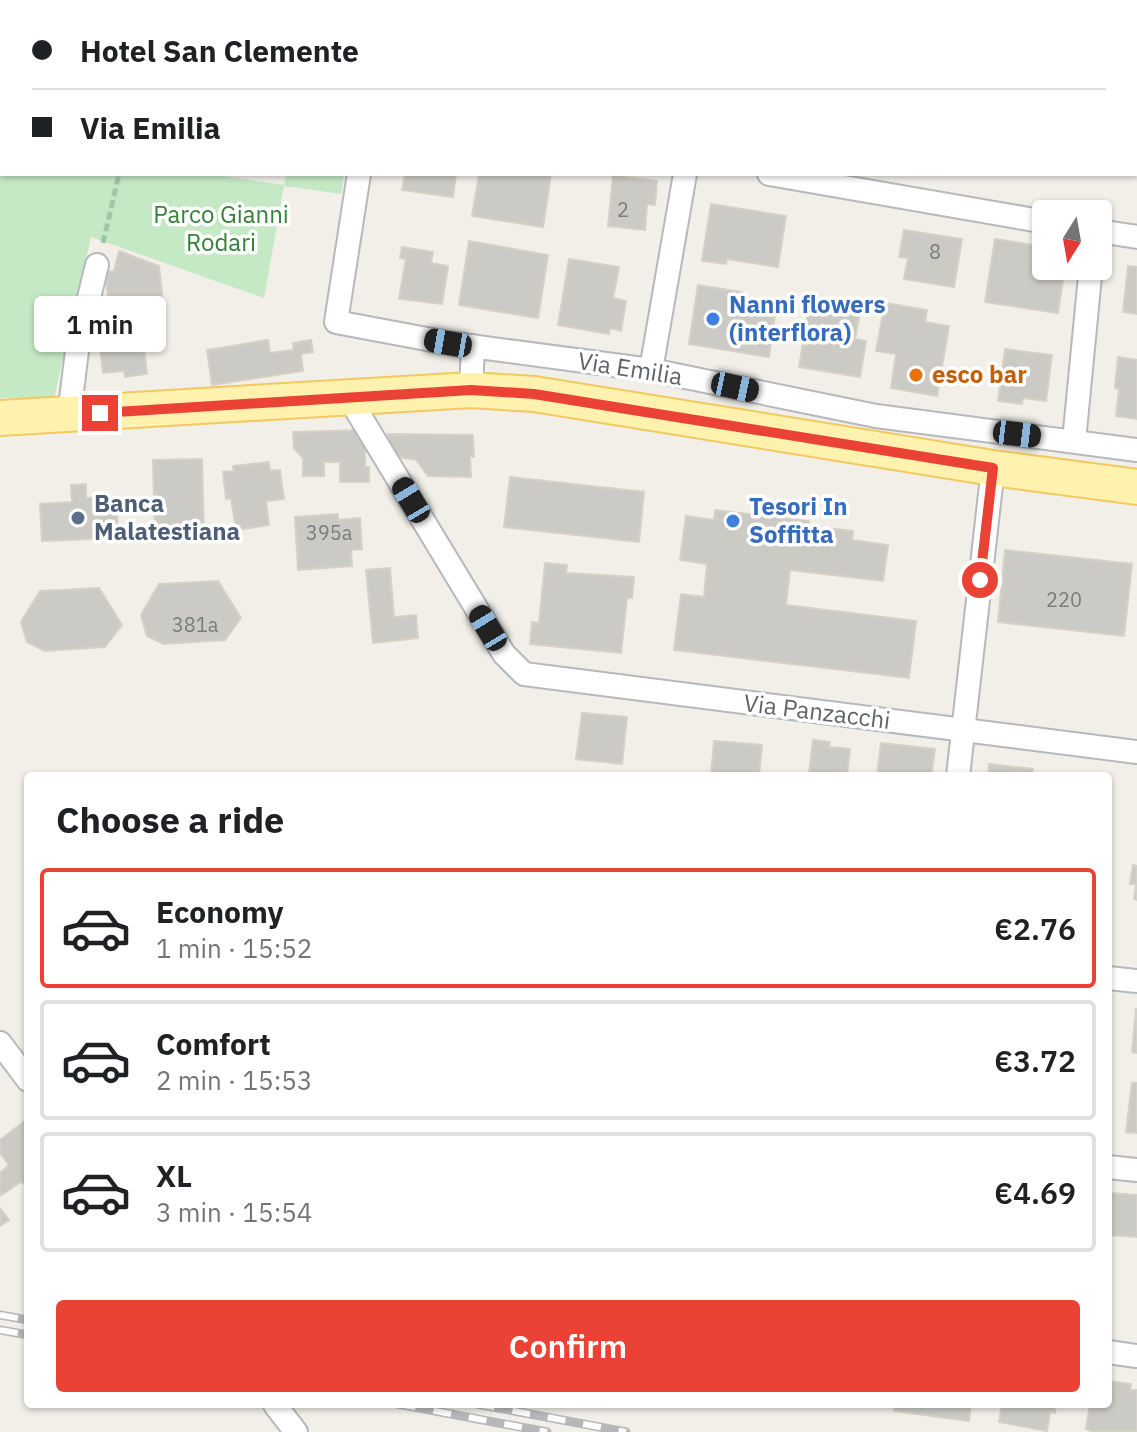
<!DOCTYPE html>
<html lang="en">
<head>
<meta charset="utf-8">
<style>
	body { margin:0; font-family:"IBM Plex Sans",sans-serif; background:#f6f6f6; color:#202124; height:100vh; display:flex; flex-direction:column; font-size:30px; white-space:nowrap }
	* { box-sizing:border-box; margin:0 }
	p { font-size:26px; color:#757577 }
	.icon { flex:none; width:44px; height:44px; fill:none; stroke:currentColor; stroke-width:2; stroke-linecap:round; stroke-linejoin:round }
	.map { position:relative; flex:1; overflow:hidden }
	.panel { position:absolute; left:24px; top:772px; width:1088px; height:636px; display:flex; flex-direction:column; background:#fff; border-radius:8px; box-shadow:0 2px 6px #0004 }
	.panel>* { flex:none }
	.hud { position:absolute; left:0px; top:0px; width:1138px; height:176px; box-shadow:0 2px 6px #0004; display:grid; align-content:center; height:176px; padding:0 32px; background:#fff }
	.needle { width:52px; rotate:191deg }
	.controls { position:absolute; left:1032px; top:200px; display:grid; gap:16px }
	.controls a { display:grid; place-items:center; width:80px; height:80px; border-radius:8px; background:#fff; box-shadow:0 2px 6px #0004; font-size:40px }
	.end { position:absolute; width:36px; height:36px; margin:-18px; border:10px solid #ea4335; background:#fff; box-shadow:0 0 0 4px #fff }
	.from { border-radius:50% }
	.bubble { position:absolute; height:56px; border-radius:8px; background:#fff; box-shadow:0 2px 6px #0004; font-size:26px; font-weight:600; line-height:56px; text-align:center }
	.car { position:absolute; width:24px; height:48px; margin:-24px -12px; border-radius:10px; box-shadow:0 0 6px 2px #0007; background:linear-gradient(#222 24%,#8ab4d8 0 40%,#222 0 76%,#8ab4d8 0 86%,#222 0) }
	.hud b { display:flex; align-items:center; gap:28px; height:76px; font-size:30px }
	.hud b+b { border-top:2px solid #e0e0e0 }
	.hud i { width:20px; height:20px; background:#202124 }
	ul { padding:0; list-style:none }
	li { display:flex; align-items:center; gap:24px; height:120px; margin:0 16px 12px; padding:0 16px; border:4px solid #e0e0e0; border-radius:8px }
	li div { flex:1 }
	li b { display:block; font-size:30px }
	li em { font-style:normal; font-weight:600 }
	li.on { border-color:#ea4335 }
	li>.icon { width:72px; height:72px; stroke-width:1.5 }
	h2 { padding:0 32px; font-size:36px; line-height:96px }
	.primary-button { display:flex; gap:16px; margin-top:auto; padding:16px 32px }
	.primary-button a { flex:1; height:92px; border-radius:8px; background:#ea4335; color:#fff; font-size:32px; font-weight:600; line-height:92px; text-align:center }
	.map>svg:first-child { display:block }
	.green { fill:#c5e8c5 }
	.building { fill:#cccac5; stroke:#d6d1c6; stroke-width:2 }
	.lines { fill:none; stroke-linecap:round; stroke-linejoin:round }
	.street-casing { stroke:#b5b8bc; stroke-width:26 }
	.primary-casing { stroke:#f2c960; stroke-width:38 }
	.path { stroke:#9cc7a9; stroke-width:5; stroke-dasharray:8 4; stroke-linecap:butt }
	.street { stroke:#fff; stroke-width:22 }
	.primary { stroke:#fff2af; stroke-width:34 }
	.rail-casing { stroke:#b6b7b8; stroke-width:9 }
	.rail { stroke:#fff; stroke-width:6; stroke-dasharray:18; stroke-linecap:butt }
	.route { stroke:#ea4335; stroke-width:10 }
	.shop-dot { fill:#3f7fe0; stroke:#fff; stroke-width:3 }
	.food-dot { fill:#e8710a; stroke:#fff; stroke-width:3 }
	.service-dot { fill:#5c6f8a; stroke:#fff; stroke-width:3 }
	.labels { text-anchor:middle; stroke-width:7; stroke-linejoin:round; paint-order:stroke }
	.number-label { font-size:20px; fill:#7a7d7f }
	.park-label { font-size:24px; fill:#348238; stroke:#fff }
	.shop-label { font-size:24px; font-weight:bold; fill:#366cbe; stroke:#fff; text-anchor:start }
	.street-label { font-size:24px; fill:#5f6368; stroke:#fff }
	.food-label { font-size:24px; font-weight:bold; fill:#c56008; stroke:#fff; text-anchor:start }
	.service-label { font-size:24px; font-weight:bold; fill:#4e5e75; stroke:#fff; text-anchor:start }
</style>
</head>
<body>
<div class="map">
<svg width="1137" height="1432" viewBox="0 0 1137 1432">
	<rect width="100%" height="100%" fill="#f1efe8"/>
	<path class="green" d="M0 0H74L2 2V174H209L284 185 286 174H344L341 194 284 186 264 298 91 237 54 398H0Z"/>
	<path class="building" d="M204 0H256L204 2Z
		M631 0H790V2Z
		M838 0H889V2H838Z
		M405 174H456L453 197 402 190Z
		M479 174H551L543 227 472 216Z
		M613 176 657 181 655 205 647 204 645 230 608 226Z
		M711 204 786 216 778 267 727 259 726 264 702 261Z
		M904 230 962 239 954 287 904 279 908 258 899 257Z
		M995 239 1046 247V266H1065L1058 313 985 302Z
		M469 241 548 255 538 318 459 305Z
		M402 247 433 252 431 263 448 266 442 304 399 299 406 259 400 258Z
		M119 251 159 266 163 302H108L106 272 114 271Z
		M569 259 619 267 613 298 626 301 621 331 610 328 609 334 558 325Z
		M1128 266 1137 267V314L1123 312Z
		M698 285 742 292 739 309 775 315 769 357 689 344Z
		M885 303 927 310 925 322 949 326 937 396 891 388 896 354 876 351Z
		M809 306 860 314 855 339 866 341 860 377 799 367Z
		M142 328 147 374 125 377 124 371 103 373 98 332Z
		M268 340 270 353 294 350 293 343 311 340 313 352 301 354 303 371 212 385 207 350Z
		M1005 349 1052 355 1046 401 1023 398 1022 404 998 401Z
		M1118 357 1137 360V419L1116 416 1119 389 1115 388Z
		M365 430V467H369V482H340V462H324V476H303V458L294 448 293 432Z
		M388 434 473 435 474 457 470 456 471 477 428 476 416 460 393 456Z
		M202 459 204 537 155 538 153 460Z
		M269 462 270 471 280 470 284 499 266 501 269 525 236 530 231 498 226 499 223 472 234 471 233 466Z
		M510 477 644 492 639 542 504 527Z
		M86 484V498L117 497 118 538 42 541 40 504 72 502 71 485Z
		M715 510 809 521 808 526 853 531 852 540 888 545 883 581 790 570 786 605 916 621 909 678 674 650 681 594 704 597 707 564 680 560 686 516 714 520Z
		M338 514V520L360 518 362 549 351 550 352 566 298 570 295 517Z
		M1005 550 1132 564 1124 636 998 622Z
		M545 563 567 565 566 573 634 577 632 598H627L621 653 530 644 532 622 539 623Z
		M390 568 394 617 416 615 418 638 373 643 366 570Z
		M218 581 241 618 225 640 164 644 147 636 141 615 159 584Z
		M99 588 122 625 105 647 45 651 27 642 21 622 40 591Z
		M582 713 627 717 622 764 576 759Z
		M813 740 830 742 829 747 850 749 847 776 809 774Z
		M714 741 762 745 759 776H711Z
		M881 743 935 749 931 776H877Z
		M989 764 1033 769 1032 776H988Z
		M1133 865 1137 866V900L1134 899 1136 884H1130Z
		M1136 1009H1137V1053L1132 1052Z
		M1132 1083H1137V1133L1126 1132Z
		M26 1120 28 1189 22 1181 0 1196V1173L9 1165 0 1153V1140Z
		M1109 1193 1137 1195V1237L1108 1235Z
		M0 1208 9 1220 0 1226Z
		M1109 1381 1131 1384 1130 1390H1137V1432H1093L1086 1429 1090 1404H1108Z
		M895 1404H971L969 1421 894 1411Z
		M1002 1404H1056L1055 1413 1050 1412 1047 1431 999 1422Z"/>
	<g class="lines">
		<g class="street-casing">
			<path id="street" d="M817 0V2
				M83 2V0
				M179 2V0
				M359 174 336 322 448 343 651 370 876 416 1137 450
				M769 174 1046 222
				M1098 231 1137 237
				M651 370 685 174
				M471 390 473 346
				M349 398 504 654 524 674 1137 752
				M69 415 78 343 97 265
				M1074 441 1091 266
				M958 776 993 468
				M1108 978 1137 981
				M0 1043 28 1080
				M1108 1167 1137 1170
				M1108 1352 1137 1356
				M275 1405 296 1432"/>
		</g>
		<g class="primary-casing">
			<path id="primary" d="M0 418 471 390 534 394 993 468 1137 487"/>
		</g>
		<path class="path" d="M103 243 119 174"/>
		<use href="#street" class="street"/>
		<use href="#primary" class="primary"/>
		<g class="rail-casing">
			<path id="rail" d="M0 1315 28 1320
				M0 1330 28 1335
				M398 1404 547 1432
				M477 1404 626 1432"/>
		</g>
		<use href="#rail" class="rail"/>
	</g>
	<g class="lines">
		<path class="route" d="M100 413 471 390 534 394 993 468 980 580"/>
	</g>
	<g class="shop-dot">
		<circle cx="713" cy="319" r="8"/>
		<circle cx="733" cy="521" r="8"/>
	</g>
	<circle class="food-dot" cx="916" cy="375" r="8"/>
	<circle class="service-dot" cx="78" cy="518" r="8"/>
	<g class="labels">
		<g class="number-label">
			<text x="623" y="217">2</text>
			<text x="935" y="259">8</text>
			<text x="329" y="540">395a</text>
			<text x="1064" y="607">220</text>
			<text x="195" y="632">381a</text>
		</g>
		<g class="park-label">
			<text x="221" y="223">Parco Gianni<tspan x="221" dy="28">Rodari</tspan></text>
		</g>
		<g class="shop-label">
			<text x="729" y="313">Nanni flowers<tspan x="729" dy="28">(interflora)</tspan></text>
			<text x="749" y="515">Tesori In<tspan x="749" dy="28">Soffitta</tspan></text>
		</g>
		<g class="street-label">
			<text transform="translate(630 369) rotate(9)" y="8">Via Emilia</text>
			<text transform="translate(817 712) rotate(7)" y="8">Via Panzacchi</text>
		</g>
		<g class="food-label">
			<text x="932" y="383">esco bar</text>
		</g>
		<g class="service-label">
			<text x="94" y="512">Banca<tspan x="94" dy="28">Malatestiana</tspan></text>
		</g>
	</g>
</svg>
<div class="controls">
<a><svg class="needle" viewBox="-14 -14 28 28"><path d="M0-13l5 13h-10z" fill="#e53935"/><path d="M0 13l5-13h-10z" fill="#757577"/></svg></a>
</div>
<i class="end from" style="left:980px;top:580px"></i>
<i class="end" style="left:100px;top:413px"></i>
<div class="bubble" style="left:34px;top:296px;width:132px">1 min</div>
<i class="car" style="left:448px;top:343px;rotate:280deg"></i>
<i class="car" style="left:735px;top:387px;rotate:102deg"></i>
<i class="car" style="left:1017px;top:434px;rotate:97deg"></i>
<i class="car" style="left:411px;top:500px;rotate:329deg"></i>
<i class="car" style="left:488px;top:628px;rotate:329deg"></i>
<div class="hud">
<b><i class="from"></i>Hotel San Clemente</b>
<b><i></i>Via Emilia</b>
</div>
<section class="panel">
<h2>Choose a ride</h2>
<ul>
<li class="on"><svg class="icon" aria-label="car" viewBox="0 0 24 24"><path d="M5 17H2v-5l4-1 3-4h7l3 4 3 1v5h-3M9 17h6M6 11h13"/><circle cx="7" cy="17" r="2"/><circle cx="17" cy="17" r="2"/></svg><div><b>Economy</b><p>1 min · 15:52</p></div><em>€2.76</em></li>
<li><svg class="icon" aria-label="car" viewBox="0 0 24 24"><path d="M5 17H2v-5l4-1 3-4h7l3 4 3 1v5h-3M9 17h6M6 11h13"/><circle cx="7" cy="17" r="2"/><circle cx="17" cy="17" r="2"/></svg><div><b>Comfort</b><p>2 min · 15:53</p></div><em>€3.72</em></li>
<li><svg class="icon" aria-label="car" viewBox="0 0 24 24"><path d="M5 17H2v-5l4-1 3-4h7l3 4 3 1v5h-3M9 17h6M6 11h13"/><circle cx="7" cy="17" r="2"/><circle cx="17" cy="17" r="2"/></svg><div><b>XL</b><p>3 min · 15:54</p></div><em>€4.69</em></li>
</ul>
<div class="primary-button"><a>Confirm</a></div>
</section>
</div>
</body>
</html>
